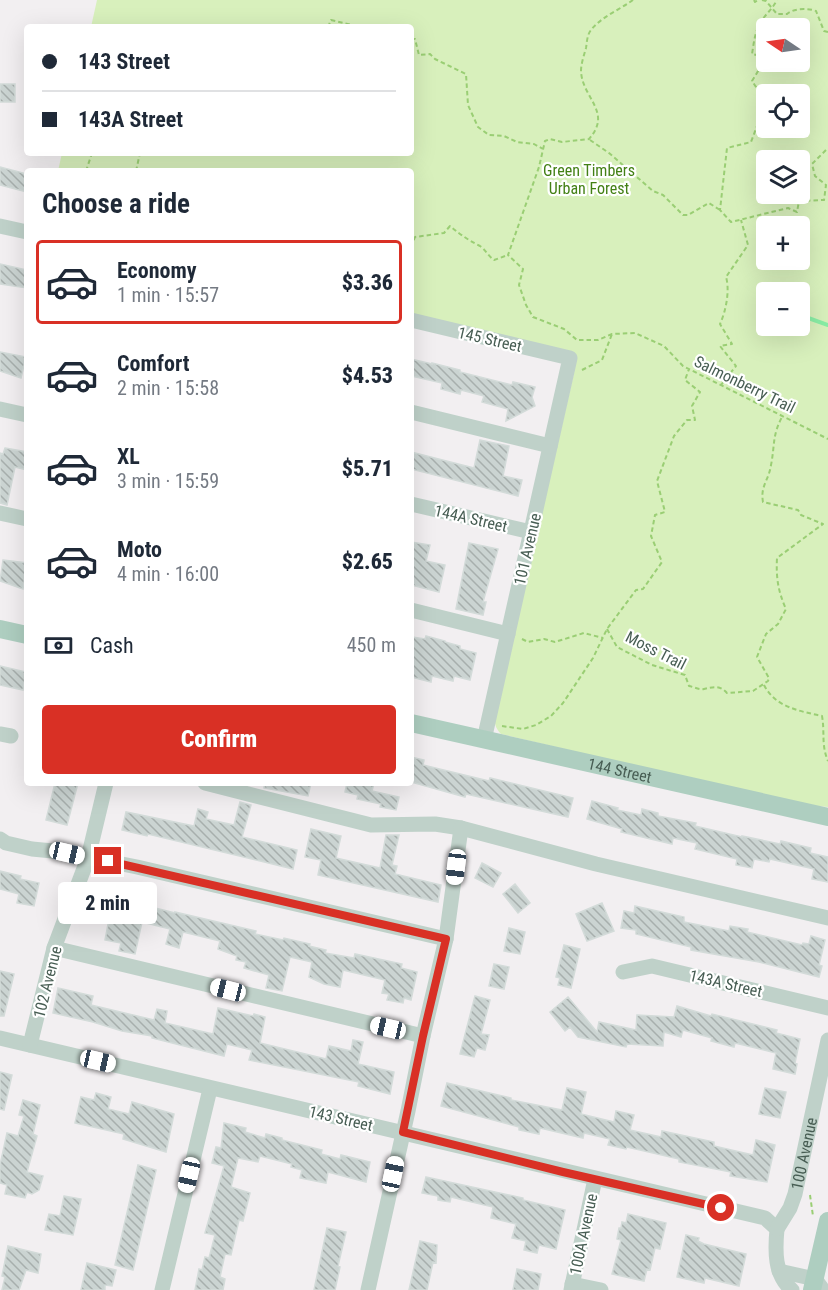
<!DOCTYPE html>
<html lang="en">
<head>
<meta charset="utf-8">
<style>
	body { margin:0; font-family:"Roboto Condensed",sans-serif; background:#f6f6f7; color:#1f2937; height:100vh; display:flex; flex-direction:column; font-size:22px; white-space:nowrap }
	* { box-sizing:border-box; margin:0 }
	p { font-size:20px; color:#747a83 }
	.icon { flex:none; width:33px; height:33px; fill:none; stroke:currentColor; stroke-width:2; stroke-linecap:round; stroke-linejoin:round }
	.map { position:relative; flex:1; overflow:hidden }
	.side { position:absolute; left:24px; top:168px; width:390px; height:618px; display:flex; flex-direction:column; background:#fff; border-radius:6px; box-shadow:0 6px 24px #0002 }
	.side>* { flex:none }
	.banner { position:absolute; left:24px; top:24px; width:390px; height:132px; border-radius:6px; box-shadow:0 6px 24px #0002; display:grid; align-content:center; height:132px; padding:0 18px; background:#fff }
	.needle { width:39px; rotate:283deg }
	.fabs { position:absolute; left:756px; top:18px; display:grid; gap:12px }
	.fabs a { display:grid; place-items:center; width:54px; height:54px; border-radius:6px; background:#fff; box-shadow:0 6px 24px #0002; font-size:30px }
	.end { position:absolute; width:27px; height:27px; margin:-14px; border:8px solid #d93025; background:#fff; box-shadow:0 0 0 3px #fff }
	.from { border-radius:50% }
	.bubble { position:absolute; height:42px; border-radius:6px; background:#fff; box-shadow:0 6px 24px #0002; font-size:20px; font-weight:800; line-height:42px; text-align:center }
	.car { position:absolute; width:18px; height:36px; margin:-18px -9px; border-radius:8px; box-shadow:0 0 4px 2px #0007; background:linear-gradient(#fff 24%,#345 0 40%,#fff 0 76%,#345 0 86%,#fff 0) }
	.banner b { display:flex; align-items:center; gap:21px; height:57px; font-size:22px }
	.banner b+b { border-top:2px solid #e0e1e3 }
	.banner i { width:15px; height:15px; background:#1f2937 }
	ul { padding:0; list-style:none }
	li { display:flex; align-items:center; gap:18px; height:84px; margin:0 12px 9px; padding:0 6px; border:3px solid transparent; border-radius:6px }
	li div { flex:1 }
	li b { display:block; font-size:22px }
	li em { font-style:normal; font-weight:800 }
	li.selected { border-color:#d93025 }
	li>.icon { width:54px; height:54px; stroke-width:1.5 }
	h2 { padding:0 18px; font-size:27px; line-height:72px }
	.pay { display:flex; align-items:center; gap:15px; height:66px; padding:0 18px; font-size:22px }
	.pay p { margin-inline-start:auto }
	.button { display:flex; gap:12px; margin-top:auto; padding:12px 18px }
	.button a { flex:1; height:69px; border-radius:6px; background:#d93025; color:#fff; font-size:24px; font-weight:800; line-height:69px; text-align:center }
	.map>svg:first-child { display:block }
	.green { fill:#d8f0bc; fill-rule:evenodd }
	.lines { fill:none; stroke-linecap:round; stroke-linejoin:round }
	.stream { stroke:#89eda5; stroke-width:4 }
	.building { fill:url(#building-back-hatch); stroke:#d3dbd9; stroke-width:1.5 }
	.path { stroke:#9ace74; stroke-width:2; stroke-dasharray:4.5 3; stroke-linecap:butt }
	.minor { stroke:#bfd1c9; stroke-width:15 }
	.major { stroke:#aecec0; stroke-width:18 }
	.route { stroke:#d93025; stroke-width:8 }
	.labels { text-anchor:middle; stroke-width:4.5; stroke-linejoin:round; paint-order:stroke }
	.park-label { font-size:16px; fill:#438015; stroke:#fff }
	.street-label { font-size:16px; fill:#475d53; stroke:#fff }
</style>
</head>
<body>
<div class="map">
<svg width="828" height="1290" viewBox="0 0 828 1290">
	<defs>
		<pattern id="building-back-hatch" width="6" height="6" patternUnits="userSpaceOnUse" patternTransform="scale(1.5)"><rect width="6" height="6" fill="#cbd4d2"/><path d="M-1 5l2 2M0 0l6 6M5-1l2 2" fill="none" stroke="#a7afad"/></pattern>
	</defs>
	<rect width="100%" height="100%" fill="#f2eff1"/>
	<path class="green" d="M97 0H828V807L798 804 501 734C494 726 494 722 496 712L574 373 571 365 411 323V171H58L62 153H411V27H91ZM766 28H800V62H766ZM766 94H800V128H766ZM766 160H800V194H766ZM766 226H800V260H766ZM766 292H800V326H766Z"/>
	<g class="lines">
		<path class="stream" d="M800 315 828 325"/>
	</g>
	<path class="building" d="M0 84H15V102H0Z
		M0 167 27 174V192L0 185Z
		M0 264 27 270V288L0 284Z
		M0 352 26 357 21 378 0 371Z
		M411 359 432 364V363L460 370V372L512 385 513 382 535 387 532 397 535 406 506 421 508 409 482 402 484 396 461 390 460 394 441 389 442 383 411 376Z
		M480 440 509 446 503 476 522 480 518 496 411 469V452L474 468Z
		M5 448 27 452V470L15 467 7 505 0 503V453L3 454Z
		M411 542 430 545 426 561 445 565 439 592 411 585Z
		M469 543 498 549 483 602H486L483 615 456 609Z
		M3 560 27 563 23 589 0 581Z
		M426 636 445 641V642L460 646V649L476 653 470 680 454 676 453 681 432 676 431 682 411 677V647L413 637 425 639Z
		M0 666 26 672 23 690 0 685Z
		M411 757 424 760 423 765 489 781 490 778 573 798 568 817 466 794 465 797 411 782Z
		M55 783H78L67 825 46 820Z
		M265 783H311L308 796 264 788Z
		M347 783H374L372 791 399 797 396 810 380 807 381 804 357 799 358 795 345 792Z
		M592 801 618 808 617 810 641 815 642 809 658 813V816L696 823 695 826 742 837V836L780 844 781 841 811 848 810 853 828 857V882L812 879 814 869 770 859 769 862 754 859 752 868 736 865 737 859 695 849 697 843 673 838 672 844 621 832 622 829 587 819Z
		M240 802 251 805 242 837 297 850 293 869 148 834 147 836 122 830 126 812 194 826 198 809 208 812 206 819 234 825Z
		M311 829 341 836 336 858 380 868 386 835H399L392 865 397 866 395 874 441 885 438 902 318 875 321 860 305 857Z
		M482 863 501 873 493 887 475 878Z
		M0 871 21 876 20 879 39 883 34 906 17 903 19 894 0 889Z
		M515 884 530 903 518 913 503 894Z
		M100 894 175 913V912L256 931 255 934 283 940 284 938 310 944 309 946 326 950 325 953 354 958 355 954 402 964 401 968 417 972 411 1000 404 998 403 1003 387 1000 389 994 382 993 385 980 343 970 340 987 324 984 309 977 312 962 290 957 282 991 266 988 269 975 244 968 246 962 236 960 237 956 218 949 220 941 183 932 179 948 166 944 170 929 142 922 135 954 119 951 121 943 105 940 110 914 96 911Z
		M602 903 614 931 587 941 576 914Z
		M635 906 684 917V922L729 931 730 926 748 929 747 932 802 945 803 943 809 944 811 936 825 940 819 965 822 966 819 977 759 962 691 950V947L636 934V930L621 928 624 911 634 913Z
		M509 928 525 932 520 954 504 951Z
		M564 945 580 949 571 988 558 985 560 978 556 977Z
		M494 964 509 967 504 989 489 986Z
		M0 971 14 974 4 1016H0Z
		M58 988 93 996 91 1005 154 1020 157 1009 167 1011 165 1023 213 1034 218 1008 253 1016 254 1014 265 1017 260 1043 326 1059 329 1046 351 1051 353 1040 363 1042 358 1064 394 1072 390 1094 358 1086 359 1082 249 1060 252 1050 227 1044 224 1056 152 1038V1036L122 1031 93 1022 53 1013Z
		M475 996 490 1000 481 1034 489 1035 485 1050 477 1048 474 1057 460 1054Z
		M568 997 597 1032 599 1022 636 1030 637 1015 674 1017 677 1006 711 1016 712 1014 777 1030 776 1033 800 1039 795 1063 797 1064 795 1074 773 1069 776 1053 735 1043 734 1047 711 1041 712 1038 683 1030 681 1037 664 1032 663 1046 627 1044 626 1047 578 1037 570 1027 565 1031 550 1012Z
		M0 1072 12 1075 4 1110 0 1109Z
		M447 1083 511 1098V1100L562 1110 567 1088 586 1092 581 1114 614 1122 616 1111 634 1115 630 1130 661 1137 662 1131 714 1142V1146L753 1155 756 1140 775 1145 767 1182 730 1176 731 1172 679 1162V1159L627 1147 626 1149 608 1145 610 1139 584 1133 583 1138 540 1128 539 1134 519 1130V1127L441 1106Z
		M765 1088 786 1092 780 1118 759 1114Z
		M96 1093 111 1097 108 1109 129 1114 132 1102 174 1114 166 1152 123 1139 124 1134 75 1123 81 1097 94 1100Z
		M23 1100 40 1105 33 1134 37 1136 27 1172 43 1176 39 1190 32 1194 27 1192 25 1198 5 1194 7 1185 0 1183V1165L7 1133 18 1136 24 1116 19 1115Z
		M224 1123 246 1128 245 1132 265 1138 266 1134 282 1138V1140L322 1150 321 1154 340 1159 341 1155 370 1162 366 1182 328 1172 326 1183 300 1178 302 1170 291 1167 292 1164 260 1156 258 1162 238 1158 231 1187 250 1193 243 1221 239 1220 231 1255 225 1254 220 1277 225 1279 223 1290H195L199 1269 202 1270 205 1257 209 1258 215 1235 205 1233 224 1166 212 1163 216 1147 221 1148Z
		M138 1165 156 1170 133 1270 115 1265Z
		M426 1177 523 1198V1200L565 1210 556 1249 539 1245 537 1253 524 1250 526 1241 512 1238 516 1224 491 1218 493 1207 451 1197 450 1202 438 1200V1196L422 1193Z
		M64 1196 81 1199 73 1235 45 1230 49 1214 60 1216Z
		M628 1214 666 1223 660 1249 655 1248 650 1270 647 1269 644 1281 612 1274 621 1240 617 1239 619 1228H621L622 1222 626 1223Z
		M327 1228 346 1232 338 1266 340 1267 335 1290H314Z
		M686 1235 699 1238 698 1241 704 1244 746 1254 739 1286 705 1278 704 1283 677 1277Z
		M420 1241 437 1245 436 1263 433 1262 427 1290H409Z
		M8 1246 41 1254 38 1273 26 1270 19 1290H2L5 1277 2 1276Z
		M87 1263 116 1270 112 1286 105 1285V1290H81Z
		M517 1269 541 1274 538 1290H513Z"/>
	<g class="lines">
		<path class="path" d="M633 0C619 10 601 17 591 30 587 35 587 42 586 48 584 55 581 64 581 71 582 98 613 112 589 139L562 142 550 139 545 141 539 167 508 255 523 269 519 285 526 305 533 317 564 329 577 340H598L612 334 635 333 664 346 683 366 828 439
			M754 0 755 2 758 0
			M762 0 766 1 777 14H787C794 8 808 8 816 11L824 31 828 32
			M328 27 331 20 360 27
			M411 39H415L419 55 430 54 435 59 466 74 468 105 478 127 489 135 504 136 517 142 534 144 543 149
			M766 57 752 54C754 42 755 30 762 20 767 13 773 8 777 0
			M766 58 752 81 766 102 751 142 727 148 720 210 731 222 788 208 797 212 799 201 824 200 826 185 815 176 812 164 828 148
			M590 140 609 153 653 191 663 195 683 215H688L709 203 720 210
			M86 171 92 153
			M136 171 140 153
			M411 247 415 237 444 233 450 226C461 235 468 240 480 246 485 249 488 256 494 260L508 255
			M582 370 602 360 612 334
			M721 385 736 366 720 346 732 344 720 324C726 311 730 290 726 277L748 245 741 220
			M607 629 617 647 652 665 685 675 689 686C694 687 699 690 704 689 713 687 720 685 727 693L753 691 768 681 769 678 757 657 766 634 778 624 786 609C778 591 776 578 777 558L823 524 801 515 798 510 763 502C760 486 769 480 771 465 775 445 772 436 782 417
			M522 639 528 642 544 639 555 642 584 633 603 638
			M764 685C775 707 799 711 822 716 825 732 821 745 828 761
			M502 726 523 729 536 725 551 716 563 703 593 658 607 629 636 590 643 589 662 562 651 536 655 515 665 512 657 481 674 436 687 420H695L692 406 700 392 685 380 689 369
			M810 1195 813 1216"/>
		<g class="minor">
			<path d="M0 226 27 232"/>
			<path d="M411 320 570 358 484 740"/>
			<path d="M0 409 27 415"/>
			<path d="M411 412 550 446"/>
			<path d="M411 504 531 532"/>
			<path d="M0 513 27 519"/>
			<path d="M411 610 508 634"/>
			<path d="M0 734 11 736"/>
			<path d="M205 783 371 825 435 824 461 828"/>
			<path d="M0 839 6 843 32 849 63 852 137 867 446 939"/>
			<path d="M54 948 423 1036"/>
			<path d="M623 972 652 966 828 1008"/>
			<path d="M0 1038 765 1218 777 1229C775 1250 774 1275 792 1290"/>
			<path d="M30 1045 54 948 88 858 106 783"/>
			<path id="s1" d="M777 1229 790 1208 795 1194 828 1040"/>
			<path d="M779 1271 815 1279 823 1290"/>
			<path d="M572 1284 601 1290"/>
			<path d="M162 1290 210 1089"/>
			<path d="M368 1290 408 1111 423 1036 446 939 461 828 596 864 828 918"/>
			<path d="M571 1290 595 1179"/>
		</g>
		<g class="major">
			<path d="M0 629 27 635"/>
			<path id="s2" d="M411 723 828 817"/>
			<path d="M812 1290 828 1221"/>
		</g>
	</g>
	<g class="lines">
		<path class="route" d="M108 861 446 939 423 1036 403 1132 563 1172 721 1208"/>
	</g>
	<g class="labels">
		<g class="park-label">
			<text x="589" y="176">Green Timbers<tspan x="589" dy="18">Urban Forest</tspan></text>
		</g>
		<g class="street-label">
			<text transform="translate(490 339) rotate(13)" y="6">145 Street</text>
			<text transform="translate(745 384) rotate(26)" y="6">Salmonberry Trail</text>
			<text transform="translate(471 518) rotate(13)" y="6">144A Street</text>
			<text transform="translate(527 549) rotate(-77)" y="6">101 Avenue</text>
			<text transform="translate(656 650) rotate(27)" y="6">Moss Trail</text>
			<text dy="6" stroke="none"><textPath href="#s2" startOffset="214">144 Street</textPath></text>
			<text transform="translate(47 982) rotate(-76)" y="6">102 Avenue</text>
			<text transform="translate(726 983) rotate(13)" y="6">143A Street</text>
			<text transform="translate(341 1118) rotate(13)" y="6">143 Street</text>
			<text dy="6" stroke="none"><textPath href="#s1" startOffset="81">100 Avenue</textPath></text>
			<text transform="translate(583 1234) rotate(-78)" y="6">100A Avenue</text>
		</g>
	</g>
</svg>
<div class="fabs">
<a><svg class="needle" viewBox="-14 -14 28 28"><path d="M0-13l5 13h-10z" fill="#e53935"/><path d="M0 13l5-13h-10z" fill="#747a83"/></svg></a>
<a><svg class="icon" aria-label="locate" viewBox="0 0 24 24"><circle cx="12" cy="12" r="6"/><path d="M12 2v4M12 18v4M2 12h4M18 12h4"/></svg></a>
<a><svg class="icon" aria-label="layers" viewBox="0 0 24 24"><path d="M12 4l9 5-9 5-9-5zM3 14l9 5 9-5"/></svg></a>
<a>+</a>
<a>−</a>
</div>
<i class="end from" style="left:721px;top:1208px"></i>
<i class="end" style="left:108px;top:861px"></i>
<div class="bubble" style="left:58px;top:882px;width:99px">2 min</div>
<i class="car" style="left:67px;top:853px;rotate:103deg"></i>
<i class="car" style="left:456px;top:867px;rotate:187deg"></i>
<i class="car" style="left:228px;top:990px;rotate:284deg"></i>
<i class="car" style="left:388px;top:1028px;rotate:283deg"></i>
<i class="car" style="left:98px;top:1061px;rotate:103deg"></i>
<i class="car" style="left:393px;top:1174px;rotate:12deg"></i>
<i class="car" style="left:189px;top:1175px;rotate:193deg"></i>
<div class="banner">
<b><i class="from"></i>143 Street</b>
<b><i></i>143A Street</b>
</div>
<section class="side">
<h2>Choose a ride</h2>
<ul>
<li class="selected"><svg class="icon" aria-label="car" viewBox="0 0 24 24"><path d="M5 17H2v-5l4-1 3-4h7l3 4 3 1v5h-3M9 17h6M6 11h13"/><circle cx="7" cy="17" r="2"/><circle cx="17" cy="17" r="2"/></svg><div><b>Economy</b><p>1 min · 15:57</p></div><em>$3.36</em></li>
<li><svg class="icon" aria-label="car" viewBox="0 0 24 24"><path d="M5 17H2v-5l4-1 3-4h7l3 4 3 1v5h-3M9 17h6M6 11h13"/><circle cx="7" cy="17" r="2"/><circle cx="17" cy="17" r="2"/></svg><div><b>Comfort</b><p>2 min · 15:58</p></div><em>$4.53</em></li>
<li><svg class="icon" aria-label="car" viewBox="0 0 24 24"><path d="M5 17H2v-5l4-1 3-4h7l3 4 3 1v5h-3M9 17h6M6 11h13"/><circle cx="7" cy="17" r="2"/><circle cx="17" cy="17" r="2"/></svg><div><b>XL</b><p>3 min · 15:59</p></div><em>$5.71</em></li>
<li><svg class="icon" aria-label="car" viewBox="0 0 24 24"><path d="M5 17H2v-5l4-1 3-4h7l3 4 3 1v5h-3M9 17h6M6 11h13"/><circle cx="7" cy="17" r="2"/><circle cx="17" cy="17" r="2"/></svg><div><b>Moto</b><p>4 min · 16:00</p></div><em>$2.65</em></li>
</ul>
<div class="pay"><svg class="icon" aria-label="cash" viewBox="0 0 24 24"><path d="M3 7h18v10H3z"/><circle cx="12" cy="12" r="2"/></svg>Cash<p>450 m</p></div>
<div class="button"><a>Confirm</a></div>
</section>
</div>
</body>
</html>
